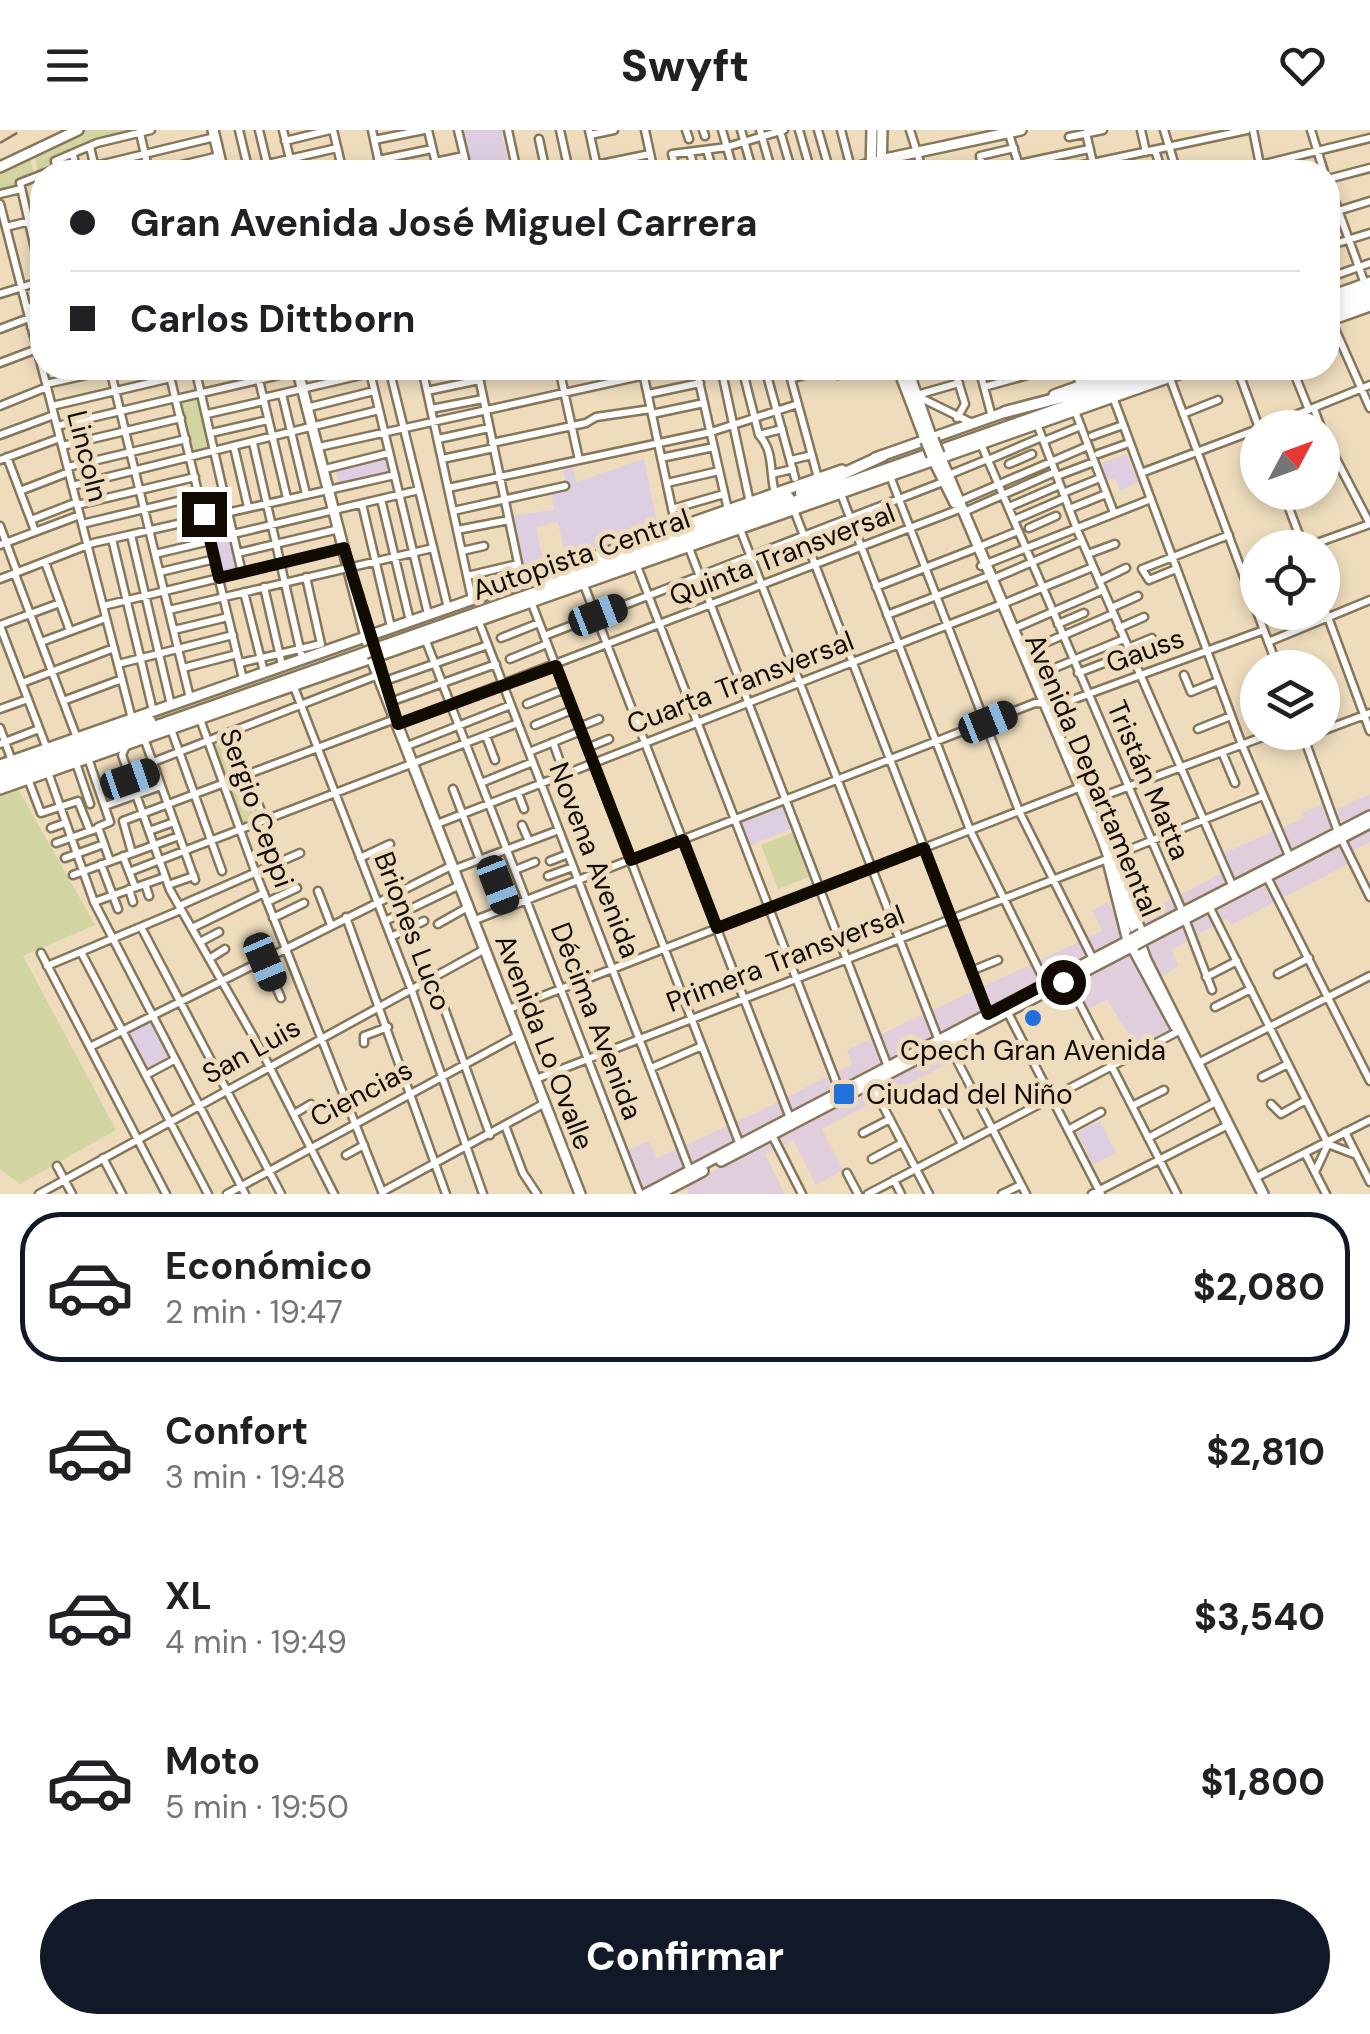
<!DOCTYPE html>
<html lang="es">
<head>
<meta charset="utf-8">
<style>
	body { margin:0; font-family:"DM Sans",sans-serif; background:#f2f2f2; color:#202124; height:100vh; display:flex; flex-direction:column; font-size:38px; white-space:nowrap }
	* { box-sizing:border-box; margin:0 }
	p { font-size:32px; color:#757577 }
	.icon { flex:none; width:55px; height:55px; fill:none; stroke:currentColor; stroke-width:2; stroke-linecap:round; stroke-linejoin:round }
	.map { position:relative; height:1064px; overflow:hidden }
	.drawer { display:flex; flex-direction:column; background:#fff; flex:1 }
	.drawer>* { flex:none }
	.banner { position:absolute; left:30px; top:30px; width:1310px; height:220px; border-radius:40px; box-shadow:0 5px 15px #0003; display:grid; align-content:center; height:220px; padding:0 40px; background:#fff }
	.needle { width:65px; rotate:49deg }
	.fabs { position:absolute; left:1240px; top:280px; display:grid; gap:20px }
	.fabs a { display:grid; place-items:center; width:100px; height:100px; border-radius:50%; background:#fff; box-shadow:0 5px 15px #0003; font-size:50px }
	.end { position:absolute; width:45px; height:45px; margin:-22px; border:12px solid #110b02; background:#fff; box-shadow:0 0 0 5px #fff }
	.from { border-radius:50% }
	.car { position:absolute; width:30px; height:60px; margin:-30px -15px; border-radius:12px; box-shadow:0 0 8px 2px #0007; background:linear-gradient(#222 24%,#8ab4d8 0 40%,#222 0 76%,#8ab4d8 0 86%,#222 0) }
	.banner b { display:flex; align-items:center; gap:35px; height:95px; font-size:38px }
	.banner b+b { border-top:2px solid #e0e0e0 }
	.banner i { width:25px; height:25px; background:#202124 }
	ul { padding:18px 0 0; list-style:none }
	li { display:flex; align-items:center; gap:30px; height:150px; margin:0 20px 15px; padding:0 20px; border:5px solid transparent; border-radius:40px }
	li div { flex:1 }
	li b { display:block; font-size:38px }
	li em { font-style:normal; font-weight:800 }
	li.selected { border-color:#111827 }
	li>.icon { width:90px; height:90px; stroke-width:1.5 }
	.button { display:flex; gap:20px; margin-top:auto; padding:20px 40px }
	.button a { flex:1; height:115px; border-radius:60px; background:#111827; color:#fff; font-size:40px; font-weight:800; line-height:115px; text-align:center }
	header { display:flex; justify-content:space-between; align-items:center; height:130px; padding:0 40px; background:#fff; font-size:45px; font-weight:800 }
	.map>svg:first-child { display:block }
	.commercial { fill:#e1cedd }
	.education { fill:#decee1 }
	.green { fill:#d2d5a2 }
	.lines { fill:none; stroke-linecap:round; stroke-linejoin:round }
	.minor-casing { stroke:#87775a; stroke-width:11 }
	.major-casing { stroke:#87775a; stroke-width:14 }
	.highway-casing { stroke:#87775a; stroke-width:15 }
	.minor { stroke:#fff; stroke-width:6 }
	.major { stroke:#fff; stroke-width:9 }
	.highway { stroke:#fff; stroke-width:10 }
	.rail { stroke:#7f735f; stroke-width:2.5; stroke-dasharray:20 10; stroke-linecap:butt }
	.minor-bridge-casing { stroke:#87775a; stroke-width:11; stroke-linecap:butt }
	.major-bridge-casing { stroke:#87775a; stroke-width:14; stroke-linecap:butt }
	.highway-bridge-casing { stroke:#87775a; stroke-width:15; stroke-linecap:butt }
	.minor-bridge { stroke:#fff; stroke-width:6 }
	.major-bridge { stroke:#fff; stroke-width:9 }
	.highway-bridge { stroke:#fff; stroke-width:10 }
	.route { stroke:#110b02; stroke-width:12 }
	.poi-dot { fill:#2470db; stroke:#eedcbd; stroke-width:4 }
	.labels { text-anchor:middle; stroke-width:10; stroke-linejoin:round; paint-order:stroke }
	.street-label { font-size:28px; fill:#110b02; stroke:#eedcbd }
	.poi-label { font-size:28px; fill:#110b02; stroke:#eedcbd }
</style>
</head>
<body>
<header><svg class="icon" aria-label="menu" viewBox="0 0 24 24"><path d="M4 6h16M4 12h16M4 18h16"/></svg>Swyft<svg class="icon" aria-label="heart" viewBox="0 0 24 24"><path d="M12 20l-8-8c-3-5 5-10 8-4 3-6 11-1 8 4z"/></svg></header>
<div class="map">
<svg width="1370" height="1064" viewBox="0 0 1370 1064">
	<rect width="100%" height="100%" fill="#eedcbd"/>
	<path class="commercial" d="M1370 664V712L1350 722 1333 681Z
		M1322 674 1350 733 1231 795 1227 788 1172 820 1179 836 1147 855 1171 901 1137 918 1107 870 1087 880 1065 839 942 904 955 930 822 999 843 1040 816 1055 793 1010 765 1024 785 1064H689L685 1056 815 988 808 975 643 1062 626 1021 649 1011 657 1028 758 982 852 934 847 920 1102 801 1092 780 1101 776 1109 772 1124 809 1145 798 1140 785 1226 741 1219 725 1304 688 1303 682Z"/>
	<path class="education" d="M459 0H501L510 42H469Z
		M1127 324 1138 352 1120 361 1115 348 1105 351 1099 334Z
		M388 325 392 344 339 356 335 338Z
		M644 329 658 398 576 423 566 431 558 392 536 397 545 438 526 444 513 385 554 380 551 362 566 356 563 338 572 336 577 352Z
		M228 392 239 438 222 442 210 395Z
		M784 675 793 698 749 716 740 692Z
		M149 891 169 928 146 939 127 902Z
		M1100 991 1116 1023 1093 1035 1077 1002Z"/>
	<path class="green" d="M87 0H143L73 22 53 37 38 41 35 27Z
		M31 29 34 46 18 50 19 58 0 63V42Z
		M199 265 214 319 191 324 179 272Z
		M230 604 244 645 225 652 211 611Z
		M247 648 262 690 242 698 226 655Z
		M17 657 95 795 23 826 116 1000 20 1054 0 1039V661Z
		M792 703 809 747 778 759 761 715Z"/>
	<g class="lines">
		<g class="minor-casing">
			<path id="minor" d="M239 0 249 42
				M259 0 269 42
				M283 0 293 42
				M333 0 343 42
				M372 0 381 42
				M428 0 438 42
				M458 0 468 42
				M508 0 517 42
				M560 0 569 41
				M589 0 598 42
				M645 0 654 42
				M686 0 689 9
				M703 0 705 6
				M722 0 734 42
				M741 0 753 42
				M760 0 772 42
				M799 0 811 42
				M818 0 830 42
				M841 0 852 42
				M910 0 923 42
				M1141 0 1146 22
				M1164 0 1177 42
				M1253 0 1260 35
				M1311 0 1324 42
				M780 1 792 42
				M1008 1 1021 42
				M140 3 149 42
				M1086 3 1093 33
				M590 5 614 0
				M1069 7 1103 0
				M539 9 546 42
				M374 10 424 0
				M285 11 330 0
				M90 17 96 42
				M707 20 713 42
				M1155 20 1162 42
				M690 22 695 42
				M73 25 77 42
				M378 30 432 19
				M623 30 626 42
				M435 32 464 26
				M1097 33 1100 42
				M1019 34 1089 19
				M95 36 215 7
				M416 41 436 37
				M57 42 55 31 97 13 151 0
				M152 42 219 26
				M233 42 337 18
				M319 42 342 37
				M562 42 650 24
				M677 42 672 24 727 17 784 0
				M835 42 871 32
				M967 42 983 39
				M983 42 980 26 1014 18
				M1050 42 1247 0
				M1178 42H1219
				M1252 42 1260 35 1370 8
				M38 47 42 67
				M1328 49 1370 38
				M1328 52 1365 154
				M0 64 21 59
				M0 74 132 589
				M1328 84 1370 71
				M6 97 42 88
				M1328 116 1370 103
				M1328 148 1370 133
				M42 149 20 53 56 39
				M0 164 42 151
				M27 178 42 174
				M1331 190 1370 278
				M31 197 42 194
				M0 199 29 188
				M0 233 37 219
				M168 238 243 549
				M195 238 242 443
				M369 238 428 484
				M389 238 448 478
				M422 238 472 469
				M477 238 522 452
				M559 238 579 330
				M642 238 676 397
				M696 238 728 380
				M721 238 750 373
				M746 238H742L759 305C775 322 769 343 775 363
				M765 238 795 348
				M788 238 818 348
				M835 238 837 245
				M954 238 965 274 957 288
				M979 238 992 287
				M1075 238 1080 255
				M1237 238 1259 298
				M1292 238 1309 280
				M110 239 190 568
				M423 242 446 238
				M1168 243 1278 538
				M723 246 743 240
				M910 246 941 238
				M479 247 507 238
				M791 249 823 239
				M259 250 287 368
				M46 254 118 238
				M984 257 1053 238
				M427 261 479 250
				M282 264 306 364
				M648 264 700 253
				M917 265 959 253
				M917 266 970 292
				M1113 267 1242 615 1290 728
				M263 268 370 243
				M176 269 310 238
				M0 276 47 257
				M52 276 171 248
				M310 277 374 261
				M431 279 483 269
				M1314 279 1321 298
				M1075 281 1114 383
				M207 284 264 271
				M652 284 704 273
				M1183 284 1218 270
				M1037 294 1078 402 1233 757
				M57 296 176 268
				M1263 298 1370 255
				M1322 302 1370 394
				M211 303 268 290
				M0 305 54 285
				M759 305 782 299
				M1092 306 1123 295
				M438 309 489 298
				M1044 311 1081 296
				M253 313 302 528
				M492 313 586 293 596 287 651 279
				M981 314 1183 783
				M62 316 181 288
				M234 317 248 377
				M319 317 677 238
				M1098 324 1129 313
				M7 327 35 401
				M661 328 714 317
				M442 329 494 318
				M0 330 60 308
				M791 330 812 325
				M988 330 1042 307
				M1009 334 1032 324
				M68 337 186 309
				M325 339 389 323
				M1141 343 1258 299
				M772 344 793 339
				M951 344 988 329
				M890 346 1019 681 1093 829
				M1057 346 1094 332
				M667 353 719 341
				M72 356 379 280
				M448 358 711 302 798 274
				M20 361 69 342
				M1283 362 1304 418
				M1063 363 1100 348
				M841 364 970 700 1046 854
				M381 369 410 491
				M960 371 1088 316
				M362 374 391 497
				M77 375 195 347
				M1009 377 1060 355
				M672 379 724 364
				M1069 379 1106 364
				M794 380 988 884
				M453 381 565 356
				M964 382 1055 342
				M31 390 77 372
				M1014 390 1065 368
				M82 394 199 366
				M0 396 17 442
				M1029 398 1056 386
				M740 399 939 911
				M457 400 509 390
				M233 404 419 360
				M131 405 171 575
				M112 409 153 581
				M0 415 80 385
				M979 417 1018 401
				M689 418 888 937
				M1303 418 1370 394
				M462 421 484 416
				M238 423 339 399
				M155 424 210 411
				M1088 424 1115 414
				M45 432 70 501
				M637 436 840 962
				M981 436 1151 369
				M1176 439 1149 450 1142 439 1229 405
				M160 442 215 429
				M15 444 77 608
				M467 446 518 434
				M306 447 321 514
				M995 448 1082 411
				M0 449 93 413 395 345
				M1099 451 1126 438
				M584 455 790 988
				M264 457 282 535
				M876 457 974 419
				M244 462 264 542
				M1322 471 1370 601
				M1005 473 1093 437
				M532 474 740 1015
				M103 476 344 418
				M1111 478 1138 466
				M169 480 433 418
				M887 485 986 447
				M479 492 690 1041
				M1058 494 1084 483
				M0 495 60 473
				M0 496 47 619
				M1119 498 1144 487
				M1013 499 1103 460
				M174 500 228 487
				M544 506 943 352
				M1062 506 1113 484
				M501 508 539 493
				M426 511 640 1064
				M41 512 106 488
				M1268 512 1370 470
				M1128 518 1152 508
				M1026 521 1059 507
				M510 529 547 514
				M1073 530 1124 509
				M240 533 321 514
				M118 534 233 505
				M183 538 237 524
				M1078 543 1117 528
				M1184 545 1191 562 1218 551
				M1033 547 1069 532
				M382 552 488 515
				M22 553 114 518
				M294 557 412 861 483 1064
				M63 571 122 549
				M390 572 496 534
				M527 574 565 559
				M0 579 28 569
				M200 589 255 741 383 1064
				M398 594 957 380
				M535 595 572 580
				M579 597 599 589
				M0 598 12 631
				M171 599 222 741
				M1198 599 1231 586
				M1322 601 1370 583
				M231 602 264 689
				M1302 602 1338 702 1370 767
				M486 606 495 630
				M1303 607 1320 602
				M144 608 195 750
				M553 612 559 629
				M0 614 39 599
				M126 616 122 625 170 760 261 920 334 1064
				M407 616 511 575
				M587 618 609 609
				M529 622 581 601
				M1222 622 1235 653
				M88 628 110 692 98 697 110 731
				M153 632 378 545
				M76 633 90 674
				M48 642 94 772 245 1064
				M28 649 41 683 78 671 90 701
				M481 653 533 632
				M453 659 480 730
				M99 660 156 640
				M518 663 524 679
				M1087 672 1276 602
				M105 676 161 656
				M567 677 573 692
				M437 694 1002 474
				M522 695 529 711
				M51 698 65 693
				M149 701 174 692
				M56 713 99 698
				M132 723 123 691 395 589
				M123 726 135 757
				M65 728 104 714
				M360 728 390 714
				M550 731 568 724
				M101 734 118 779
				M455 739 559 700
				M515 740 535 732
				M129 742 518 593
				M73 745 179 706
				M548 746 573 737
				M1267 747 1370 951
				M145 754 149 766
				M168 755 194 746
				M498 755 507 777
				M129 759 133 772
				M318 761 331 795
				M94 772 165 747
				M267 772 297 758
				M1208 774 1328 1014
				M179 776 300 723
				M346 787 446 1064
				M273 788 304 773
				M1185 789 1212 860
				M475 790 1035 573 1061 574 1264 500
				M385 791 460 755
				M438 794 468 777
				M141 797 281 1064
				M192 798 264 763
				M1143 803 1113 726 1263 666
				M391 807 424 791
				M200 812 219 802
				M81 822 208 1064
				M41 823 166 1064
				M263 827 281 868
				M209 829 225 819
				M47 836 181 780
				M971 841 998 830
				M1278 844 1309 828
				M433 847 490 1005
				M1066 847 1177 1064
				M1206 847 1237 831
				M1215 877 1251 859
				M509 879 1081 657
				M1007 881 1101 1064
				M364 913V906L388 897
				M948 913 1026 1064
				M90 917 453 735
				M1198 933 1370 846
				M651 938 702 916
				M146 945 174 930
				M1262 947 1288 934
				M536 949 1107 729
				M871 953 929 1064
				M937 966 962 1014
				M1271 974 1281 984 1306 970
				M1132 976 1164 960
				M294 984 311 974
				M506 998 523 1043 537 1064
				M1068 1000 1101 982
				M1345 1002 1370 1052
				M863 1003 890 989
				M772 1005 802 1064
				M1148 1008 1212 974
				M1328 1014 1354 1024
				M1305 1023 1326 1064
				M346 1025 364 1015
				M103 1028 122 1064
				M872 1029 902 1013
				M57 1036 72 1064
				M1316 1040 1328 1014
				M847 1043 858 1064
				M1255 1048 1370 990
				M894 1050 901 1064
				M382 1062 545 973
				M39 1064 485 819
				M227 1064 519 905
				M868 1064 1177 902
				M1002 1064 1021 1055
				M1092 1064 1224 997"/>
		</g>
		<g class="major-casing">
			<path id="major" d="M213 0 223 42
				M871 32 1021 0
				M0 37 78 0
				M871 42 872 0
				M881 42 882 0
				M1328 167 1370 152
				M1328 191 1370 176
				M297 238 372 530 580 1064
				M898 238 925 309
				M907 238 931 306
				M1054 265 1130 238
				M940 326 1102 708 1146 830 1263 1064
				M875 328 1011 280
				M933 329 955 373
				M0 635 842 340
				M0 659 1196 238
				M1108 731 1127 807 1175 896
				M1141 804 1370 686
				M1144 810 1370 693
				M721 1031 1135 815
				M646 1064 1132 809
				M659 1064 703 1041"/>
		</g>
		<g class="highway-casing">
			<path id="highway" d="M1328 175 1370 160
				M1328 183 1370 168
				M1091 259 1151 238
				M1005 282 1089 260
				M801 363 882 326
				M544 453 788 367
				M375 519 1175 238
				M0 643 150 591
				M0 651 365 523"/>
		</g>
		<use href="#minor" class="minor"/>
		<use href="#major" class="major"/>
		<use href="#highway" class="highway"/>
		<path class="rail" d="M0 13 22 0"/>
		<g class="minor-bridge-casing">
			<path id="minor-bridge" d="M1166 238 1168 242"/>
		</g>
		<g class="major-bridge-casing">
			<path id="major-bridge" d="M933 309 939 324
				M926 311 932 326
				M1132 809 1141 804
				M1135 815 1144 810"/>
		</g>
		<g class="highway-bridge-casing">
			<path id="highway-bridge" d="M365 523 375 519"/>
		</g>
		<use href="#minor-bridge" class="minor-bridge"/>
		<use href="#major-bridge" class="major-bridge"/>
		<use href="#highway-bridge" class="highway-bridge"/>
	</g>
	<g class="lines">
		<path class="route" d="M204 384 219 448 344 418 398 594 556 536 631 730 683 710 717 798 924 718 988 884 1064 844 1067 850 1063 852"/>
	</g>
	<g class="poi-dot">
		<circle cx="1033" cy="888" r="10"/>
		<rect x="832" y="952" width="24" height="24" rx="5"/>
	</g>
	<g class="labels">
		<g class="street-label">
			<text transform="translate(88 326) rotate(76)" y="10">Lincoln</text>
			<text transform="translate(581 424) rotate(-19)" y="10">Autopista Central</text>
			<text transform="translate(782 424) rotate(-21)" y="10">Quinta Transversal</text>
			<text transform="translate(1145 520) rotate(-20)" y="10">Gauss</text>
			<text transform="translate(740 552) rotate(-21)" y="10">Cuarta Transversal</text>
			<text transform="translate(1093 645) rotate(67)" y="10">Avenida Departamental</text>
			<text transform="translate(1149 650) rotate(67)" y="10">Tristán Matta</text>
			<text transform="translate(257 678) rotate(70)" y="10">Sergio Ceppi</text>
			<text transform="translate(595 730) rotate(69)" y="10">Novena Avenida</text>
			<text transform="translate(413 801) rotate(69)" y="10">Briones Luco</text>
			<text transform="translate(785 828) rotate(-21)" y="10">Primera Transversal</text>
			<text transform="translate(597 891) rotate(69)" y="10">Décima Avenida</text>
			<text transform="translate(545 912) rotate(69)" y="10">Avenida Lo Ovalle</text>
			<text transform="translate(251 920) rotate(-29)" y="10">San Luis</text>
			<text transform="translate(361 963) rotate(-28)" y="10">Ciencias</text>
		</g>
		<g class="poi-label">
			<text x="1033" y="930">Cpech Gran Avenida</text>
			<text x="866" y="974" text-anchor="start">Ciudad del Niño</text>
		</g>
	</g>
</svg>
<div class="fabs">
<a><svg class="needle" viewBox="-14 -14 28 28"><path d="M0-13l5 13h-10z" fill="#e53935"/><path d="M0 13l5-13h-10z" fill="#757577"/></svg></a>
<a><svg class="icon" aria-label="locate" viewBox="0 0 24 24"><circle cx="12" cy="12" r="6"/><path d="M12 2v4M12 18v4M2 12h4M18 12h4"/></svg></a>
<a><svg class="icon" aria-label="layers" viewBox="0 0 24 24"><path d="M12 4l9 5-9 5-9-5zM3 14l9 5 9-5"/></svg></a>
</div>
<i class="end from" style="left:1063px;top:852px"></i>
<i class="end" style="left:204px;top:384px"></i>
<i class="car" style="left:598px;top:485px;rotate:69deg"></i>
<i class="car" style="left:988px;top:592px;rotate:68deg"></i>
<i class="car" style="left:130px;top:649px;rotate:71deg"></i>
<i class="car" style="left:498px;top:755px;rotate:159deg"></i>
<i class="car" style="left:265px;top:832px;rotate:157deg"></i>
<div class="banner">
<b><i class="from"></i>Gran Avenida José Miguel Carrera</b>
<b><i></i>Carlos Dittborn</b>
</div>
</div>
<section class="drawer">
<ul>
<li class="selected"><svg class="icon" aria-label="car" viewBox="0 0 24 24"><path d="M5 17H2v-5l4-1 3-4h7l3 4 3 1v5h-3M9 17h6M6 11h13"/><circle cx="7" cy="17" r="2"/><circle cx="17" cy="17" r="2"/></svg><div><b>Económico</b><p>2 min · 19:47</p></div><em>$2,080</em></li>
<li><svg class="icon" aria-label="car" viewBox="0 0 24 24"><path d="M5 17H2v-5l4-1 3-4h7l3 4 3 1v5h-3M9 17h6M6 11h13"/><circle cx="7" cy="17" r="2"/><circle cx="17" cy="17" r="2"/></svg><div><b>Confort</b><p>3 min · 19:48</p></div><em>$2,810</em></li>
<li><svg class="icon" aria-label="car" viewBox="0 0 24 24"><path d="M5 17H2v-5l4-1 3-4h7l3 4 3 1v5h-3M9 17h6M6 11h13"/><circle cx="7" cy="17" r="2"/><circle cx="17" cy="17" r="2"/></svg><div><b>XL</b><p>4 min · 19:49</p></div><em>$3,540</em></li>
<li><svg class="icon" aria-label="car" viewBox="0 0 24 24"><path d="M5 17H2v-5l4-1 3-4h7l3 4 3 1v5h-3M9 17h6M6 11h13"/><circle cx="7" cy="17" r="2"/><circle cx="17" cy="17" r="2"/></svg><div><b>Moto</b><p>5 min · 19:50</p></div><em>$1,800</em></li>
</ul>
<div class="button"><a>Confirmar</a></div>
</section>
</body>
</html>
